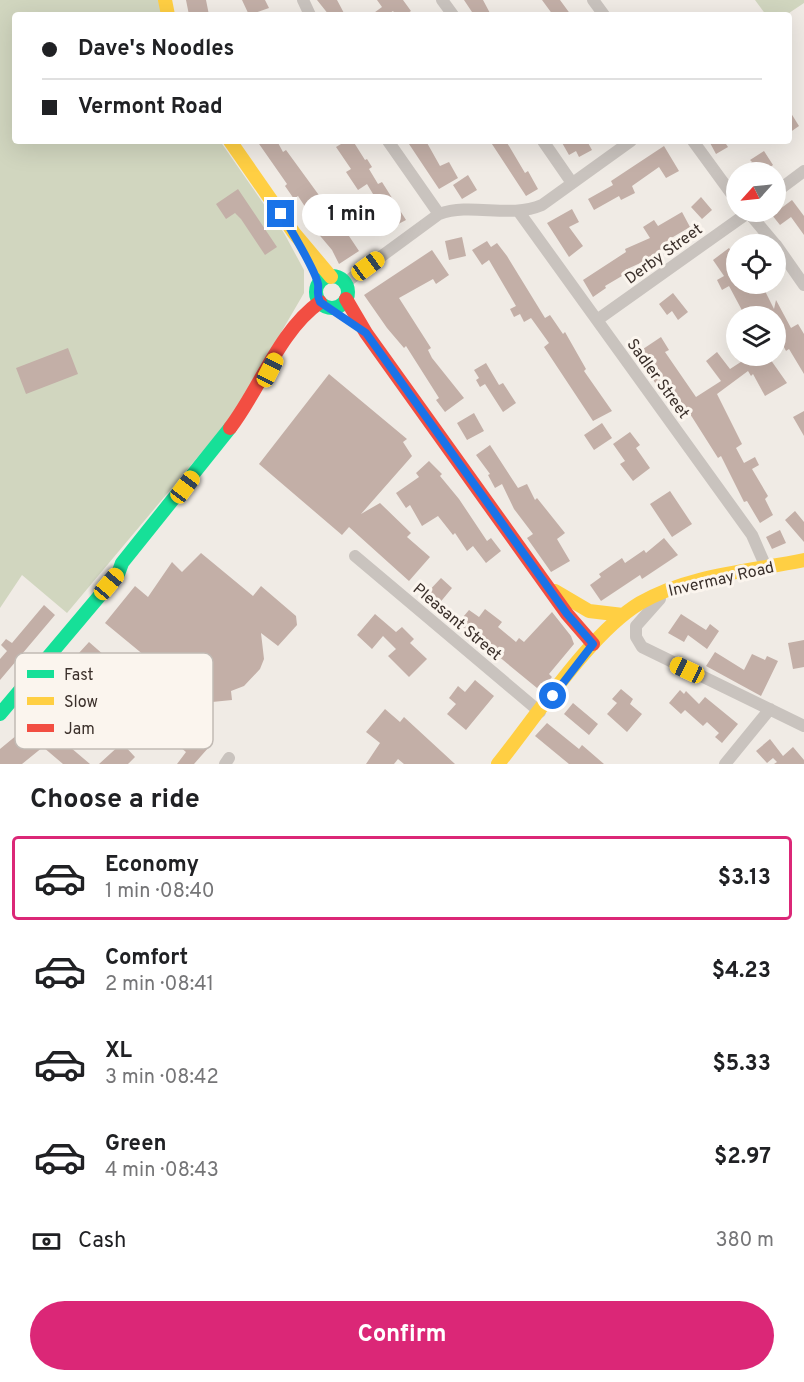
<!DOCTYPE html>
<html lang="en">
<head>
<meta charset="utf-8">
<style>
	body { margin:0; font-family:Overpass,sans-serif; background:#f2f2f2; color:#202124; height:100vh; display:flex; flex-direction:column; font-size:22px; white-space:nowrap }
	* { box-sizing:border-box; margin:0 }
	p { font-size:20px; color:#757577 }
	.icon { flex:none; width:33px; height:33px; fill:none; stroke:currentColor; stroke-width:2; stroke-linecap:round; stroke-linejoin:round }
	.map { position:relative; height:764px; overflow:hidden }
	.panel { display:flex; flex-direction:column; background:#fff; flex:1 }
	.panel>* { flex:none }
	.banner { position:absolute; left:12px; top:12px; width:780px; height:132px; border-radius:6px; box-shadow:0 6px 24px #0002; display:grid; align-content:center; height:132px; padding:0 30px; background:#fff }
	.needle { width:39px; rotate:243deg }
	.fabs { position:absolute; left:726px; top:162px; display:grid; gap:12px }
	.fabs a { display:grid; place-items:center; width:60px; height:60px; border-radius:50%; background:#fff; box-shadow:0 6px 24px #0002; font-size:30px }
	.end { position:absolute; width:27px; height:27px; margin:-14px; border:8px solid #1a73e8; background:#fff; box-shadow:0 0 0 3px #fff }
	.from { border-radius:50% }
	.bubble { position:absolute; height:42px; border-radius:21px; background:#fff; box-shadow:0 6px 24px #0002; font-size:20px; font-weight:700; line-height:42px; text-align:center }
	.car { position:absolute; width:18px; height:36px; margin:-18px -9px; border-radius:8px; box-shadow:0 0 4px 2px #0007; background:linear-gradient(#f5c518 24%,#345 0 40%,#f5c518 0 76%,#345 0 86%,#f5c518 0) }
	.banner b { display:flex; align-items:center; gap:21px; height:57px; font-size:22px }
	.banner b+b { border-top:2px solid #e0e0e0 }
	.banner i { width:15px; height:15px; background:#202124 }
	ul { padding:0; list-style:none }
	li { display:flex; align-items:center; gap:18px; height:84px; margin:0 12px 9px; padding:0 18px; border:3px solid transparent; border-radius:6px }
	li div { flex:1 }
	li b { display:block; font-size:22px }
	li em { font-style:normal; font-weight:700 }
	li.on { border-color:#db2777 }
	li>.icon { width:54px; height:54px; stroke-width:1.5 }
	h2 { padding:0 30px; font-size:27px; line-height:72px }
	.pay { display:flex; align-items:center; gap:15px; height:66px; padding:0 30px; font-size:22px }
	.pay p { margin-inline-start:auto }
	.primary-button { display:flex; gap:12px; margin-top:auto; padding:12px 30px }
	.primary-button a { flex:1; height:69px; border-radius:36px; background:#db2777; color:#fff; font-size:24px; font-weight:700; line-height:69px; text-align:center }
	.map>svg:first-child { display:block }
	.green { fill:#d1d6bf }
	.building { fill:#c3afa7 }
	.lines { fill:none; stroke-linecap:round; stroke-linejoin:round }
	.street { stroke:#c9c3be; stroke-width:12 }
	.fast { stroke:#16e098; stroke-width:14 }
	.slow { stroke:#ffcf43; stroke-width:14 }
	.jam { stroke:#f24e42; stroke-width:14 }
	.route { stroke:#1a73e8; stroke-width:8 }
	.labels { text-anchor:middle; stroke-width:6; stroke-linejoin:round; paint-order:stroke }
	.street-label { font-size:16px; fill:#3b302b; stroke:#fbf5ee }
	.key { fill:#fbf5ee; stroke:#c1bab4; stroke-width:1.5 }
	.key-label { font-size:16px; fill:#3b302b }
</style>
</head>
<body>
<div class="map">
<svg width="804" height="764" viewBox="0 0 804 764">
	<rect width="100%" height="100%" fill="#f0ebe5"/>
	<path class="green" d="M0 0H163L167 15H15V141H220L284 233 304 270V293L233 415 67 613 22 575 0 608Z
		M755 0H804V3L786 15H766Z"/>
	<path class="building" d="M186 0H206L209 15H189Z
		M242 0H265L269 8 249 15Z
		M317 0H337L345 15H329Z
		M377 0H403L411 11 405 15H396L393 11 387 15H371L382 7Z
		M464 0H483L491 15H474Z
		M542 0H560L571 15H553Z
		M789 110 799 126 789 133Z
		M257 141H277L283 152 286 150 321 198 323 197 359 251 339 264 332 250 316 231 319 228 298 196 294 199 285 186 287 184Z
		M346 141H353L365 160 367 159 372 167 369 169 378 184 382 182 406 220 387 230 380 216 385 214 367 184 358 190 346 172 351 169 336 147Z
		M407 141H426L440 166 449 162 458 178 439 189Z
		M490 141H506L525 173 528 171 538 189 526 196Z
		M561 141H587L592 150 579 157 576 151 569 155Z
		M709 141H724L728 147 716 154Z
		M664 146 679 171 666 178 659 167 632 186 635 193 621 200 619 196 594 210 588 199 613 185 611 181Z
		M764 151 773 165 763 172H734L752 162 750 160Z
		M468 175 477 190 462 199 453 185Z
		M238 189 277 247 265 255 241 219 235 213 226 219 216 204Z
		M701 197 712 210 702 219 691 207Z
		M792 200 804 216V235L791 217 780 225 772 215Z
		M572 209 579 222 569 227 583 246 569 257 547 223Z
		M682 212 690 227 668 240 670 244 647 260 625 270 627 273 605 286 606 288 593 297 583 280 626 252 625 249 650 238 643 227 654 220 658 226Z
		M462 237 466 256 449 260 445 241Z
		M487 241 491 247 497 243 507 256 545 318 550 315 563 334 565 332 586 369 584 371 612 411 593 421 544 347 549 343 531 318 524 322 520 314 514 317 510 309 516 306 489 260 482 265 472 250Z
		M729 248 736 258V284H750L756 294 764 289 774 309 776 300 791 328 798 324 804 334V374L789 349 786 351 776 332V316H760L765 313 762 307 745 316 729 286 722 290 717 280 724 276 713 260Z
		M432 250 449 275 436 284 433 279 399 298 431 348 428 350 432 358 464 398 445 412 436 400 439 398 406 346 404 348 387 328 364 295Z
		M673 293 688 312 678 320 672 311 667 315 659 304Z
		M661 337 669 350 665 352 696 397 721 381 706 361 717 352 730 369 750 356H768L787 383 765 396 753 374 751 376 748 371 717 394 742 444 736 448 744 463 755 457 759 465 752 469 768 496 765 499 773 515 760 523 747 501 744 502 721 456 718 458 692 417 678 397 673 400 662 383 657 386 637 353Z
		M68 348 78 374 26 394 16 368Z
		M486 363 499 385 503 383 516 403 503 412 485 384 480 387 476 380 479 378 474 370Z
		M329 374 407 439 403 442 412 456 361 514 380 503 411 533 407 537 430 557 409 581 349 527 342 535 259 464Z
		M804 411V436L793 417Z
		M474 413 484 431 467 440 457 423Z
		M602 423 612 438 594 450 584 435Z
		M630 432 640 445 636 448 650 468 633 481 620 464 625 461 613 444Z
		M490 445 518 488 527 484 535 500 537 498 565 533 557 539 570 561 551 572 527 538 533 534 514 509 502 484 495 488 488 475 490 474 476 455Z
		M429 461 442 474 440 476 459 499 487 541 491 538 501 551 486 563 473 546 467 551 455 533 453 535 438 516 422 526 410 505 406 508 396 493 419 477 416 473Z
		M670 491 692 524 672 537 650 504Z
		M795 511 804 522V542L785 520Z
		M780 530 786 543 772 549 766 537Z
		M664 538 678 555 642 579 640 575 601 601 590 585 601 577 599 574 622 558 625 563 644 550 646 553Z
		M201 553 253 596 261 586 296 616 297 625 278 646 261 633 264 659 260 669 244 686 231 691 232 700 202 703 105 623 135 586 148 597 172 562 182 572Z
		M441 578 452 588 438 605 426 594Z
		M44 605 55 615 0 680V659L7 651 1 645 6 639 12 643Z
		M485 609 502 622 498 627 516 642 519 638 524 642 552 612 571 636 574 644 549 674 552 677 544 686 541 683 537 688 458 623 469 610 479 617Z
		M375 614 396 632 402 627 414 639 410 643 427 659 409 677 388 656 396 649 383 636 372 649 357 635Z
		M681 614 706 630 710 624 719 631 707 649 688 635 684 642 668 633Z
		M804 640V667L793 669 788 643Z
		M89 642 105 656 103 658 108 662 44 725 90 764H63L43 747 22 764H0V749L23 730 21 727 41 707 37 703 82 657 78 654Z
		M715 652 744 670 752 654 765 660 767 656 778 661 761 696 706 666Z
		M475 680 494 696 466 730 447 714 456 704 449 698 458 686 465 692Z
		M621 689 633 699 630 704 642 714 627 732 607 714 617 703 612 699Z
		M680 690 684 694 686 691 699 704 705 697 738 724 722 743 715 737 719 733 707 722 703 726 685 710 681 714 669 703Z
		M573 703 598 724 589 735 564 714Z
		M385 709 400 722 404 717 455 764H404L398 759 394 764H366L380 743 366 732Z
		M547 723 579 749 582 745 604 764H569L535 736Z
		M193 733 209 747 194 764H177L186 752 174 742 180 736 186 741Z
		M770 739 783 756 793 747 804 760V764H774L777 762 773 758 767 763 756 751Z
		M122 743 135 757 128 764H99Z"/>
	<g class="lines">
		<path class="street" d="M303 0 310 15
			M442 0 453 15
			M593 0 604 15
			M388 141 439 214
			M543 141 572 183
			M693 141 736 200
			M776 192 804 171
			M519 212 752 535 766 567
			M748 212 775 244
			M776 245 804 285
			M345 283 439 214C472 202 509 219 542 205L631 141
			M597 320 749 212
			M355 556 540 712
			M660 599 636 626V637L642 647 804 726
			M225 764 229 758
			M725 764 770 709"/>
		<path class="fast" d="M316 292a16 16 0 1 1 32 0a16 16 0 1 1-32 0Z
			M0 714 118 574 122 563 230 428"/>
		<path class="slow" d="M165 0 168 15
			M230 141 294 233 331 277
			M555 591 589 611 623 615
			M498 764C536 717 590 633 640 603 688 575 751 571 804 560"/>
		<path class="jam" d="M346 299 366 333 567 614 593 644
			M230 428C260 389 279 331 320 302"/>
	</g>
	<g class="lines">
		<path class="route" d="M281 214C289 226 316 272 318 284 319 290 316 294 320 302L366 333 567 614 593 644 553 696"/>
	</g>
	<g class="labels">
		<g class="street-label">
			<text transform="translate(663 253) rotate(-36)" y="6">Derby Street</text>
			<text transform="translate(659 378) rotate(54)" y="6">Sadler Street</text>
			<text transform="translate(721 578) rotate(-13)" y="6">Invermay Road</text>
			<text transform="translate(458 621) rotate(40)" y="6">Pleasant Street</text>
		</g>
	</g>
	<rect x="15" y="653" width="198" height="96" rx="9" class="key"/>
	<rect x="27" y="670" width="27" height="8" fill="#16e098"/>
	<rect x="27" y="697" width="27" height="8" fill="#ffcf43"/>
	<rect x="27" y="724" width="27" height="8" fill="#f24e42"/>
	<g class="key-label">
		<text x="64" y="680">Fast</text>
		<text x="64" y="707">Slow</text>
		<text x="64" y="734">Jam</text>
	</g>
</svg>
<div class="fabs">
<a><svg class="needle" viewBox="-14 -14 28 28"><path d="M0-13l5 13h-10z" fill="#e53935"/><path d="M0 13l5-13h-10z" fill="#757577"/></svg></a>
<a><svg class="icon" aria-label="locate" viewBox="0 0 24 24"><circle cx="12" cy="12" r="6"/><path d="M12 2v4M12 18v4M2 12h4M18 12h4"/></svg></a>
<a><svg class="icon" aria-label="layers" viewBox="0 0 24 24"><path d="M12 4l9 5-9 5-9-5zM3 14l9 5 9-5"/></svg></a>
</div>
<i class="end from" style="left:553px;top:696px"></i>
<i class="end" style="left:281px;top:214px"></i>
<div class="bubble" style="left:302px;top:194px;width:99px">1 min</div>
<i class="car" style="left:368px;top:266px;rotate:54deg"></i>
<i class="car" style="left:270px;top:370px;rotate:27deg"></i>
<i class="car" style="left:185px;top:487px;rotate:37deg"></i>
<i class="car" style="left:109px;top:584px;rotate:40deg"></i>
<i class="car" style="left:687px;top:670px;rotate:295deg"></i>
<div class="banner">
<b><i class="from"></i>Dave's Noodles</b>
<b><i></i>Vermont Road</b>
</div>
</div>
<section class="panel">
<h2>Choose a ride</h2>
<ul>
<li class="on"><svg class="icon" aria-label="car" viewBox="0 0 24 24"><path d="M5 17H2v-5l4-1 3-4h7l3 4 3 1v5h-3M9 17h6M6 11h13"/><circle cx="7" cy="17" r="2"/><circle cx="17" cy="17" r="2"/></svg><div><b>Economy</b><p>1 min · 08:40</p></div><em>$3.13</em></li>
<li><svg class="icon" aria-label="car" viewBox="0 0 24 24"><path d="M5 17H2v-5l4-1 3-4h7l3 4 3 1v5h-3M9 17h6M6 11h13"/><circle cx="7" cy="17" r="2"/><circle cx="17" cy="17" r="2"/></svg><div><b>Comfort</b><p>2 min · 08:41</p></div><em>$4.23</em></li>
<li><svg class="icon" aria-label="car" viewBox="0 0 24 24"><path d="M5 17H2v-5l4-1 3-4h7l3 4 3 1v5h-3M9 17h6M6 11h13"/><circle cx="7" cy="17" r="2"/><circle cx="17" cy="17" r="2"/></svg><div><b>XL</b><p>3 min · 08:42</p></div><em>$5.33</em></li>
<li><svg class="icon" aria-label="car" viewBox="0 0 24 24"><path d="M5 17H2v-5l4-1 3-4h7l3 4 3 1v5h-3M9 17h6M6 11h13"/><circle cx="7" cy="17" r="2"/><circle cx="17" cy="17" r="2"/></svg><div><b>Green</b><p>4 min · 08:43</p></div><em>$2.97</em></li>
</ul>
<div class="pay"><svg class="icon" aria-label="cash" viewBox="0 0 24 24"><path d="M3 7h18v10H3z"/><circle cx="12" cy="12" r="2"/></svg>Cash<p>380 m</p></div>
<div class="primary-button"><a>Confirm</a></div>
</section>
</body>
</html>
